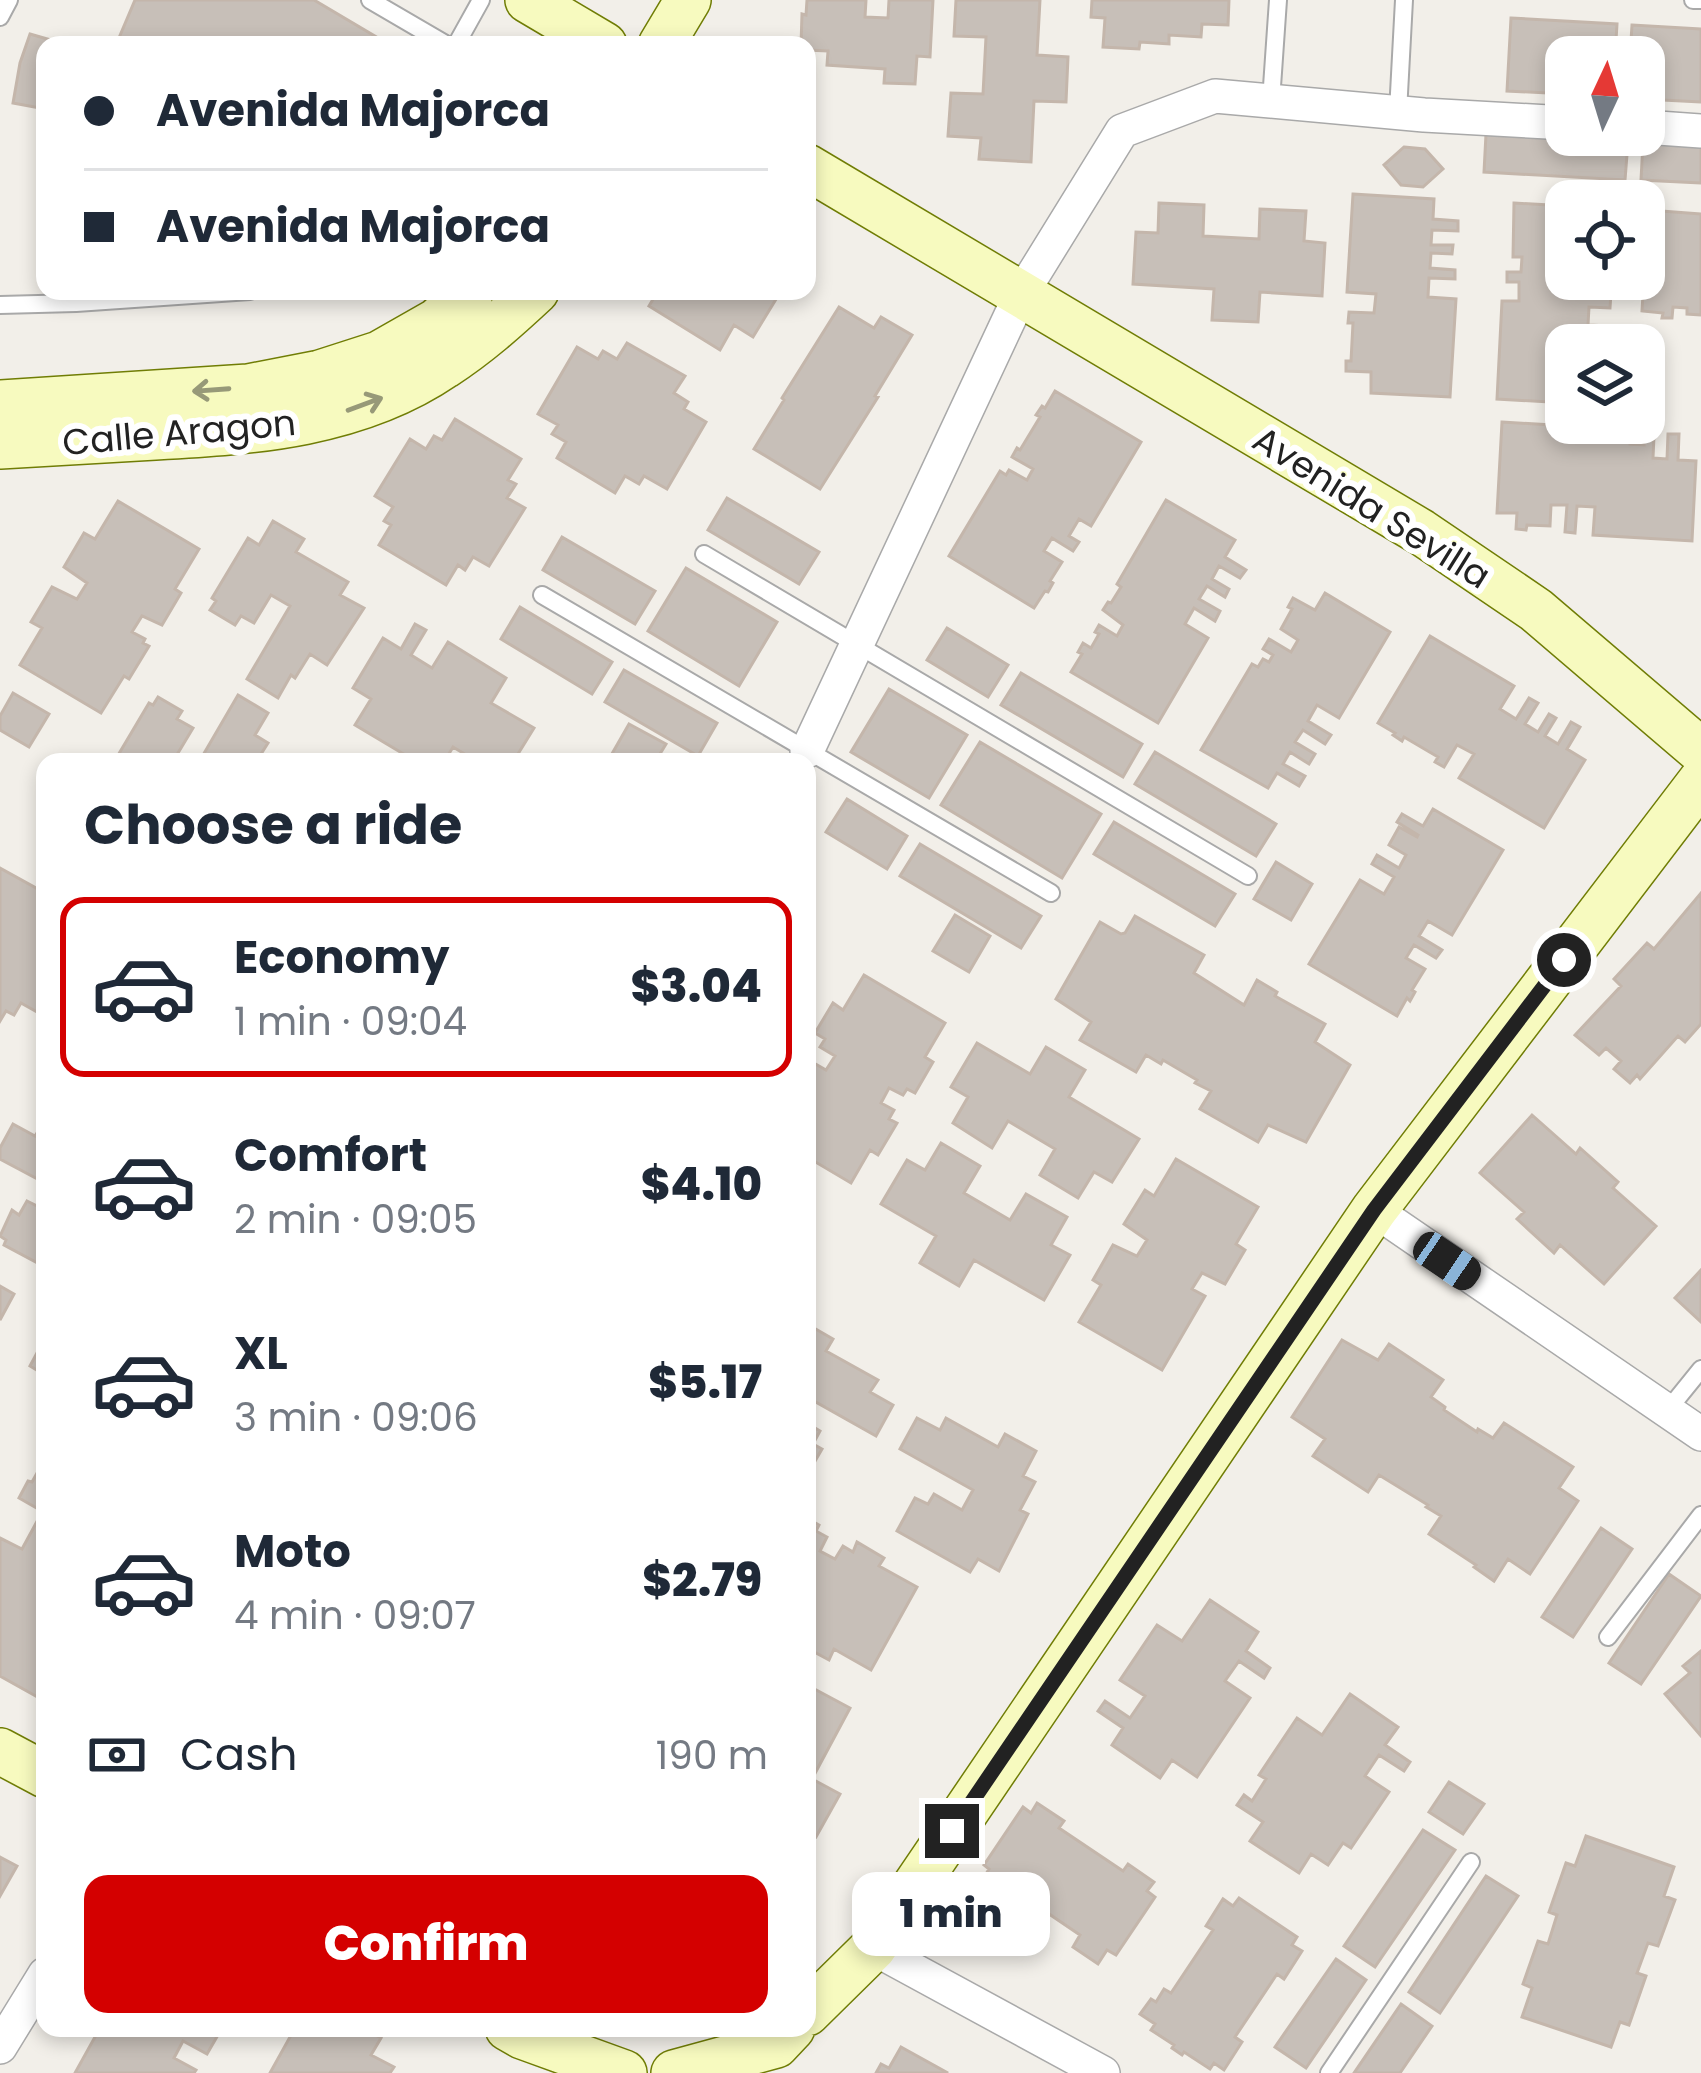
<!DOCTYPE html>
<html lang="en">
<head>
<meta charset="utf-8">
<style>
	body { margin:0; font-family:Poppins,sans-serif; background:#f2f2f3; color:#1f2937; height:100vh; display:flex; flex-direction:column; font-size:45px; white-space:nowrap }
	* { box-sizing:border-box; margin:0 }
	p { font-size:39px; color:#747a83 }
	.icon { flex:none; width:66px; height:66px; fill:none; stroke:currentColor; stroke-width:2; stroke-linecap:round; stroke-linejoin:round }
	.map { position:relative; flex:1; overflow:hidden }
	.panel { position:absolute; left:36px; top:753px; width:780px; height:1284px; display:flex; flex-direction:column; background:#fff; border-radius:24px; box-shadow:0 6px 18px #0003 }
	.panel>* { flex:none }
	.hud { position:absolute; left:36px; top:36px; width:780px; height:264px; border-radius:24px; box-shadow:0 6px 18px #0003; display:grid; align-content:center; height:264px; padding:0 48px; background:#fff }
	.needle { width:78px; rotate:4deg }
	.tools { position:absolute; left:1545px; top:36px; display:grid; gap:24px }
	.tools a { display:grid; place-items:center; width:120px; height:120px; border-radius:24px; background:#fff; box-shadow:0 6px 18px #0003; font-size:60px }
	.end { position:absolute; width:54px; height:54px; margin:-27px; border:15px solid #222; background:#fff; box-shadow:0 0 0 6px #fff }
	.from { border-radius:50% }
	.bubble { position:absolute; height:84px; border-radius:24px; background:#fff; box-shadow:0 6px 18px #0003; font-size:39px; font-weight:800; line-height:84px; text-align:center }
	.car { position:absolute; width:36px; height:72px; margin:-36px -18px; border-radius:15px; box-shadow:0 0 9px 3px #0007; background:linear-gradient(#222 24%,#8ab4d8 0 40%,#222 0 76%,#8ab4d8 0 86%,#222 0) }
	.hud b { display:flex; align-items:center; gap:42px; height:114px; font-size:45px }
	.hud b+b { border-top:3px solid #e0e1e3 }
	.hud i { width:30px; height:30px; background:#1f2937 }
	ul { padding:0; list-style:none }
	li { display:flex; align-items:center; gap:36px; height:180px; margin:0 24px 18px; padding:0 24px; border:6px solid transparent; border-radius:24px }
	li div { flex:1 }
	li b { display:block; font-size:45px }
	li em { font-style:normal; font-weight:800 }
	li.on { border-color:#d40000 }
	li>.icon { width:108px; height:108px; stroke-width:1.5 }
	h2 { padding:0 48px; font-size:54px; line-height:144px }
	.pay { display:flex; align-items:center; gap:30px; height:132px; padding:0 48px; font-size:45px }
	.pay p { margin-inline-start:auto }
	.primary-button { display:flex; gap:24px; margin-top:auto; padding:24px 48px }
	.primary-button a { flex:1; height:138px; border-radius:24px; background:#d40000; color:#fff; font-size:48px; font-weight:800; line-height:138px; text-align:center }
	.map>svg:first-child { display:block }
	.building { fill:#c7bfb8; stroke:#c4b6ab; stroke-width:3 }
	.lines { fill:none; stroke-linecap:round; stroke-linejoin:round }
	.lane-casing { stroke:#a9a9a9; stroke-width:20 }
	.street-casing { stroke:#a9a9a9; stroke-width:36 }
	.secondary-casing { stroke:#707d05; stroke-width:48 }
	.lane { stroke:#fff; stroke-width:16 }
	.street { stroke:#fff; stroke-width:33 }
	.secondary { stroke:#f7fabf; stroke-width:45 }
	.oneway { stroke:#979978 }
	.route { stroke:#222; stroke-width:15 }
	.labels { text-anchor:middle; stroke-width:12; stroke-linejoin:round; paint-order:stroke }
	.street-label { font-size:36px; fill:#222; stroke:#fff }
</style>
</head>
<body>
<div class="map">
<svg width="1701" height="2073" viewBox="0 0 1701 2073">
	<rect width="100%" height="100%" fill="#f2efe9"/>
	<path class="building" d="M135 0H314L390 45H116Z
		M807 0H866L865 17 888 18 889 0H933L930 57 917 56 915 84 884 83 885 69 827 65 828 51 807 50V45H801L802 14 806 15Z
		M956 0H1040L1037 55 1068 57 1066 102 1034 101 1031 162 979 159 981 138 948 136 951 93 983 94 986 37 954 36Z
		M1092 0H1229L1228 25 1202 24 1201 37 1169 35V44L1140 42 1139 49 1103 47 1105 18 1091 17Z
		M1511 18 1617 24 1615 57H1566V94L1507 91Z
		M1632 25 1701 29V102L1644 99V57H1630Z
		M30 34 68 45H45V109L13 103 20 63Z
		M1486 134 1628 142 1625 180 1484 172Z
		M1643 143 1701 146V183L1641 180Z
		M1404 147 1425 149 1443 169 1423 187 1401 185 1384 165Z
		M1353 194 1434 199 1433 219 1458 221V231L1432 230 1431 245H1453L1452 254 1431 253 1430 268 1455 270V279L1429 278 1428 297 1456 299 1450 397 1371 393V372L1346 371V361H1351L1353 323H1348L1349 312 1374 313 1376 294 1347 292Z
		M1159 203 1204 205 1203 236 1259 239 1260 209 1306 211 1304 241 1325 243 1322 296 1260 292 1258 322 1212 320 1214 289 1133 284 1136 232 1158 233Z
		M1514 203 1566 206V279H1612L1610 308 1589 307 1588 325 1608 326 1607 336H1602L1601 345H1566V403L1497 399 1502 301H1519V282H1507V272H1521L1522 257H1513Z
		M1648 210 1701 214V315L1687 314V308L1673 307 1672 318H1662L1663 313 1642 311Z
		M658 291H781L753 337 734 325 720 350 649 306Z
		M839 307 874 328 881 317 912 335 875 396 878 397 820 489 754 449 784 400 782 398Z
		M627 343 685 376 674 393 688 402 684 409 706 422 667 489 644 476 639 484 625 476 615 493 557 458 566 442 552 434 558 425 538 414 577 347 598 359 603 351 617 359Z
		M1055 391 1141 442 1091 526 1079 519 1069 536 1079 542 1073 551 1052 538 1044 551 1062 562 1050 581 1053 583 1048 592 1045 591 1034 608 949 556 1000 471 1006 475 1009 470 1027 480 1033 469 1012 457 1017 448 1020 450 1040 417 1036 415 1042 406 1045 408Z
		M455 419 521 459 508 480 516 484 507 498 525 508 489 566 473 557 465 570 458 565 446 585 379 545 391 525 384 521 393 507 375 496 410 439 426 449 434 436 442 440Z
		M1502 422 1601 428V434L1619 435V431L1630 432V444L1644 445V436H1654L1653 458 1667 459 1668 434H1679L1678 460 1696 461 1692 541 1593 535 1595 507 1577 506 1575 533 1565 532 1567 505H1551L1550 526 1527 525 1526 530 1516 529 1517 513H1497Z
		M727 498 819 552 799 584 708 530Z
		M1166 500 1235 540 1225 557 1246 570 1240 578 1219 566 1212 579 1229 589 1225 597 1207 586 1199 599 1220 611 1215 621 1194 608 1185 624 1208 638 1158 723 1071 672 1082 654 1078 652 1083 643 1091 648 1099 634 1095 632 1099 625 1117 636 1123 625 1103 610 1108 602 1111 603 1121 587 1117 584Z
		M118 501 199 549 175 589 181 593 162 625 142 616 132 632 145 639 143 643 149 646 129 679 124 676 101 713 20 665 42 628 31 622 52 587 77 599 87 583 64 567 84 533 95 539Z
		M273 521 304 539 296 552 348 582 340 595 364 608 327 665 310 654 295 678 291 675 278 698 247 679 290 606 271 595 254 623 241 616 235 625 210 610 216 601 212 598 248 538 259 545Z
		M562 537 655 591 635 624 543 570Z
		M686 568 777 622 739 686 648 631Z
		M1325 593 1390 632 1339 718 1317 705 1308 721 1331 735 1325 744 1303 730 1295 742 1315 754 1309 764 1290 752 1283 764 1305 776 1299 786 1277 773 1268 788 1201 750 1252 664 1258 667 1263 659 1269 662 1273 655 1263 649 1269 639 1291 652 1298 640 1281 629 1292 609 1288 607 1293 598 1315 610Z
		M520 607 612 662 592 694 501 639Z
		M415 624 426 630 411 655 432 668 448 642 506 678 491 703 534 728 513 762H478L453 747 444 762H417L355 725 371 699 353 688 383 638 401 649Z
		M947 628 1008 665 988 697 927 660Z
		M1430 636 1514 686 1500 709 1516 719 1529 698 1538 703 1525 724 1538 732 1549 714 1556 718 1545 736 1558 744 1571 722 1580 727 1567 749 1585 760 1544 828 1459 778 1474 754 1457 745 1444 767 1435 762 1438 757 1404 737 1402 741 1393 735 1395 733 1378 723Z
		M624 670 717 723 698 756 605 702Z
		M1021 673 1142 744 1123 777 1001 705Z
		M889 689 967 735 929 798 851 752Z
		M13 693 49 714 29 747 0 730V716Z
		M238 695 268 713 255 735 268 743 256 762H199Z
		M158 697 182 711 177 719 193 728 175 758 183 762H114L149 703 153 705Z
		M629 724 666 744 655 762H614L609 759Z
		M980 742 1101 814 1062 878 941 805Z
		M1155 752 1276 824 1256 856 1135 784Z
		M847 799 907 836 887 869 826 832Z
		M1433 809 1503 850 1452 935 1428 921 1419 936 1442 950 1436 958 1414 945 1406 958 1425 969 1412 990 1415 992 1410 1001 1407 998 1397 1016 1309 964 1360 880 1384 894 1394 877 1372 864 1377 855 1399 868 1406 855 1389 845 1399 827 1417 837 1418 835 1397 822 1402 814 1423 826Z
		M1114 822 1235 894 1215 926 1094 854Z
		M920 844 1041 916 1021 948 900 876Z
		M1276 862 1312 884 1291 920 1254 899Z
		M0 868 45 893V997L37 1012 21 1003 14 1015 6 1011 0 1021Z
		M1701 893V1024L1685 1042 1678 1036 1640 1079 1637 1075 1630 1083 1614 1069 1621 1061 1606 1048 1599 1055 1575 1035 1621 986 1614 979 1647 943 1654 949Z
		M955 915 990 936 969 972 933 951Z
		M1135 916 1204 955 1194 973 1244 1005 1257 980 1277 992 1275 996 1325 1024 1315 1042 1350 1065 1306 1142 1268 1125 1258 1142 1200 1109 1211 1091 1195 1083 1197 1080 1163 1060 1161 1064 1146 1055 1136 1072 1080 1040 1091 1022 1056 999 1100 922 1121 934 1125 933Z
		M864 975 945 1023 925 1057 933 1062 915 1093 907 1089 903 1095 889 1088 881 1103 894 1110 889 1119 897 1123 878 1155 870 1150 851 1183 807 1157V1070L812 1062 826 1070 835 1056 820 1047 825 1039 815 1033 833 1003 843 1010Z
		M977 1043 1030 1074 1046 1047 1085 1070 1069 1097 1139 1139 1112 1182 1094 1172 1078 1198 1040 1175 1055 1149 1008 1121 992 1148 953 1123 968 1097 951 1087Z
		M1532 1115 1576 1154 1580 1148 1618 1182 1613 1188 1656 1226 1604 1284 1560 1245 1554 1253 1517 1219 1524 1212 1480 1173Z
		M13 1124 35 1136 42 1125 45 1127V1183L0 1159V1148Z
		M941 1143 980 1166 964 1193 1010 1220 1026 1194 1067 1217 1051 1245 1070 1255 1044 1300 974 1260 959 1286 920 1263 936 1236 881 1204 907 1160 925 1170Z
		M1176 1159 1258 1207 1236 1244 1245 1250 1225 1284 1202 1273 1192 1289 1205 1296 1162 1370 1079 1322 1101 1285 1093 1280 1113 1245 1137 1256 1147 1240 1124 1224 1145 1190 1154 1196Z
		M27 1201 45 1210V1267L4 1245 6 1240 0 1236 12 1210 19 1215Z
		M1701 1270V1322L1675 1298Z
		M0 1286 14 1294 0 1320Z
		M807 1324 833 1339 826 1351 878 1380 870 1392 893 1405 876 1436 807 1397Z
		M45 1338V1375L30 1366Z
		M1342 1340 1378 1360 1389 1344 1443 1380 1431 1397 1445 1407 1444 1410 1477 1432 1478 1429 1493 1438 1504 1423 1573 1467 1559 1488 1578 1501 1530 1574 1508 1559 1494 1581 1474 1567 1476 1565 1429 1534 1441 1516 1426 1507 1428 1505 1379 1475 1368 1492 1313 1456 1325 1439 1292 1417Z
		M917 1418 940 1430 946 1418 998 1447 1005 1434 1036 1451 1023 1476 1035 1482 1020 1510 1028 1514 999 1571 978 1559 970 1572 897 1531 915 1498 928 1504 934 1494 962 1510 973 1490 900 1449Z
		M807 1423 820 1431 813 1444 822 1449 807 1475Z
		M45 1459V1691L41 1699 0 1676V1538L22 1549 41 1514 40 1510 19 1498 28 1481 32 1482Z
		M807 1518 819 1525 816 1531 827 1537 820 1551 835 1559 843 1546 853 1552 857 1542 884 1558 879 1566 917 1587 871 1670 834 1649 829 1660 807 1648Z
		M1601 1528 1632 1549 1573 1637 1542 1617Z
		M1669 1574 1701 1596 1641 1684 1609 1663Z
		M1210 1600 1258 1632 1246 1651 1270 1668 1264 1678 1239 1661 1225 1681 1250 1698 1197 1777 1172 1760 1160 1778 1112 1745 1123 1728 1098 1711 1105 1701 1130 1718 1145 1696 1120 1680 1157 1625 1182 1641Z
		M1701 1651V1736L1665 1694 1690 1673 1683 1666Z
		M807 1685 850 1708 812 1779 840 1794 816 1837 807 1832Z
		M1350 1694 1398 1727 1385 1745 1410 1762 1404 1771 1379 1755 1365 1776 1389 1792 1351 1848 1343 1843 1328 1865 1311 1854 1299 1873 1250 1841 1263 1822 1237 1805 1244 1795 1252 1801 1266 1779 1259 1775 1297 1718 1322 1735Z
		M1449 1782 1484 1804 1463 1834 1429 1812Z
		M1037 1803 1064 1821 1059 1828 1123 1871 1128 1864 1154 1882 1147 1891 1155 1897 1116 1955 1107 1950 1098 1964 1073 1947 1080 1935 1018 1893 1008 1902 980 1884 989 1869 984 1865 1023 1807 1031 1813Z
		M1423 1830 1455 1850 1375 1967 1344 1946Z
		M1586 1836 1674 1867 1664 1896 1675 1900 1658 1946 1648 1943 1637 1973 1646 1976 1629 2025 1620 2022 1611 2047 1522 2017 1532 1988 1523 1984 1538 1941 1548 1944 1557 1915 1549 1912 1566 1863 1575 1866Z
		M0 1857 17 1866 0 1896Z
		M1486 1876 1518 1896 1440 2013 1409 1992Z
		M1239 1898 1297 1937 1292 1945 1302 1951 1284 1979 1277 1974 1235 2037 1242 2042 1224 2070 1214 2063 1210 2069 1184 2052 1182 2055 1172 2048 1174 2045 1151 2030 1155 2024 1140 2014 1151 1999 1156 2002 1164 1989 1171 1993 1213 1930 1206 1926 1223 1899 1233 1906Z
		M1336 1959 1366 1980 1306 2068 1275 2047Z
		M1401 2004 1432 2026 1400 2073H1354Z
		M100 2028H222L207 2054 183 2041 174 2058 196 2070 194 2073H75Z
		M295 2028H363L381 2038 371 2055 394 2067 390 2073H270Z
		M901 2047 948 2073H876L881 2064 889 2068Z"/>
	<g class="lines">
		<g class="lane-casing">
			<path id="lane" d="M370 0 447 45
				M1693 0H1701
				M0 17 9 0
				M456 45 481 0
				M1271 101 1278 0
				M1398 112 1404 0
				M0 305 76 303 250 291
				M704 554 1248 876
				M542 595 1051 893
				M1667 1411 1701 1369
				M1608 1637 1701 1515
				M1329 2073 1471 1862"/>
		</g>
		<g class="street-casing">
			<path id="street" d="M1644 127 1701 131
				M807 751 1020 296 1122 131 1215 96 1424 115 1566 123
				M1374 1210 1701 1434
				M873 1948 1103 2073
				M0 2047 45 1974"/>
		</g>
		<g class="secondary-casing">
			<path id="secondary" d="M528 0 604 45
				M661 45 688 0
				M807 167 1421 532 1536 610 1701 751
				M0 403 248 387 320 373 379 354 437 321 471 291
				M0 446C52 443 103 440 155 437 255 432 359 424 444 366 478 344 507 318 536 291
				M0 1751 45 1775
				M807 2013 873 1948 1374 1210 1701 781
				M508 2028 522 2036 624 2073
				M674 2073 776 2045 792 2028"/>
		</g>
		<use href="#lane" class="lane"/>
		<use href="#street" class="street"/>
		<use href="#secondary" class="secondary"/>
	</g>
	<defs><path id="oneway-shaft" d="M-6 0H5M1.5-3L5.5 0L1.5 3" fill="none" stroke-width="1.6" stroke-linecap="round" stroke-linejoin="round" transform="scale(3)"/></defs>
	<g class="oneway">
		<use href="#oneway-shaft" transform="translate(211 390) rotate(176)"/>
		<use href="#oneway-shaft" transform="translate(365 404) rotate(-20)"/>
	</g>
	<g class="lines">
		<path class="route" d="M952 1831 1374 1210 1564 960"/>
	</g>
	<g class="labels">
		<g class="street-label">
			<text transform="translate(179 432) rotate(-5)" y="13">Calle Aragon</text>
			<text transform="translate(1372 507) rotate(32)" y="13">Avenida Sevilla</text>
		</g>
	</g>
</svg>
<div class="tools">
<a><svg class="needle" viewBox="-14 -14 28 28"><path d="M0-13l5 13h-10z" fill="#e53935"/><path d="M0 13l5-13h-10z" fill="#747a83"/></svg></a>
<a><svg class="icon" aria-label="locate" viewBox="0 0 24 24"><circle cx="12" cy="12" r="6"/><path d="M12 2v4M12 18v4M2 12h4M18 12h4"/></svg></a>
<a><svg class="icon" aria-label="layers" viewBox="0 0 24 24"><path d="M12 4l9 5-9 5-9-5zM3 14l9 5 9-5"/></svg></a>
</div>
<i class="end from" style="left:1564px;top:960px"></i>
<i class="end" style="left:952px;top:1831px"></i>
<div class="bubble" style="left:852px;top:1872px;width:198px">1 min</div>
<i class="car" style="left:1447px;top:1261px;rotate:124deg"></i>
<div class="hud">
<b><i class="from"></i>Avenida Majorca</b>
<b><i></i>Avenida Majorca</b>
</div>
<section class="panel">
<h2>Choose a ride</h2>
<ul>
<li class="on"><svg class="icon" aria-label="car" viewBox="0 0 24 24"><path d="M5 17H2v-5l4-1 3-4h7l3 4 3 1v5h-3M9 17h6M6 11h13"/><circle cx="7" cy="17" r="2"/><circle cx="17" cy="17" r="2"/></svg><div><b>Economy</b><p>1 min · 09:04</p></div><em>$3.04</em></li>
<li><svg class="icon" aria-label="car" viewBox="0 0 24 24"><path d="M5 17H2v-5l4-1 3-4h7l3 4 3 1v5h-3M9 17h6M6 11h13"/><circle cx="7" cy="17" r="2"/><circle cx="17" cy="17" r="2"/></svg><div><b>Comfort</b><p>2 min · 09:05</p></div><em>$4.10</em></li>
<li><svg class="icon" aria-label="car" viewBox="0 0 24 24"><path d="M5 17H2v-5l4-1 3-4h7l3 4 3 1v5h-3M9 17h6M6 11h13"/><circle cx="7" cy="17" r="2"/><circle cx="17" cy="17" r="2"/></svg><div><b>XL</b><p>3 min · 09:06</p></div><em>$5.17</em></li>
<li><svg class="icon" aria-label="car" viewBox="0 0 24 24"><path d="M5 17H2v-5l4-1 3-4h7l3 4 3 1v5h-3M9 17h6M6 11h13"/><circle cx="7" cy="17" r="2"/><circle cx="17" cy="17" r="2"/></svg><div><b>Moto</b><p>4 min · 09:07</p></div><em>$2.79</em></li>
</ul>
<div class="pay"><svg class="icon" aria-label="cash" viewBox="0 0 24 24"><path d="M3 7h18v10H3z"/><circle cx="12" cy="12" r="2"/></svg>Cash<p>190 m</p></div>
<div class="primary-button"><a>Confirm</a></div>
</section>
</div>
</body>
</html>
